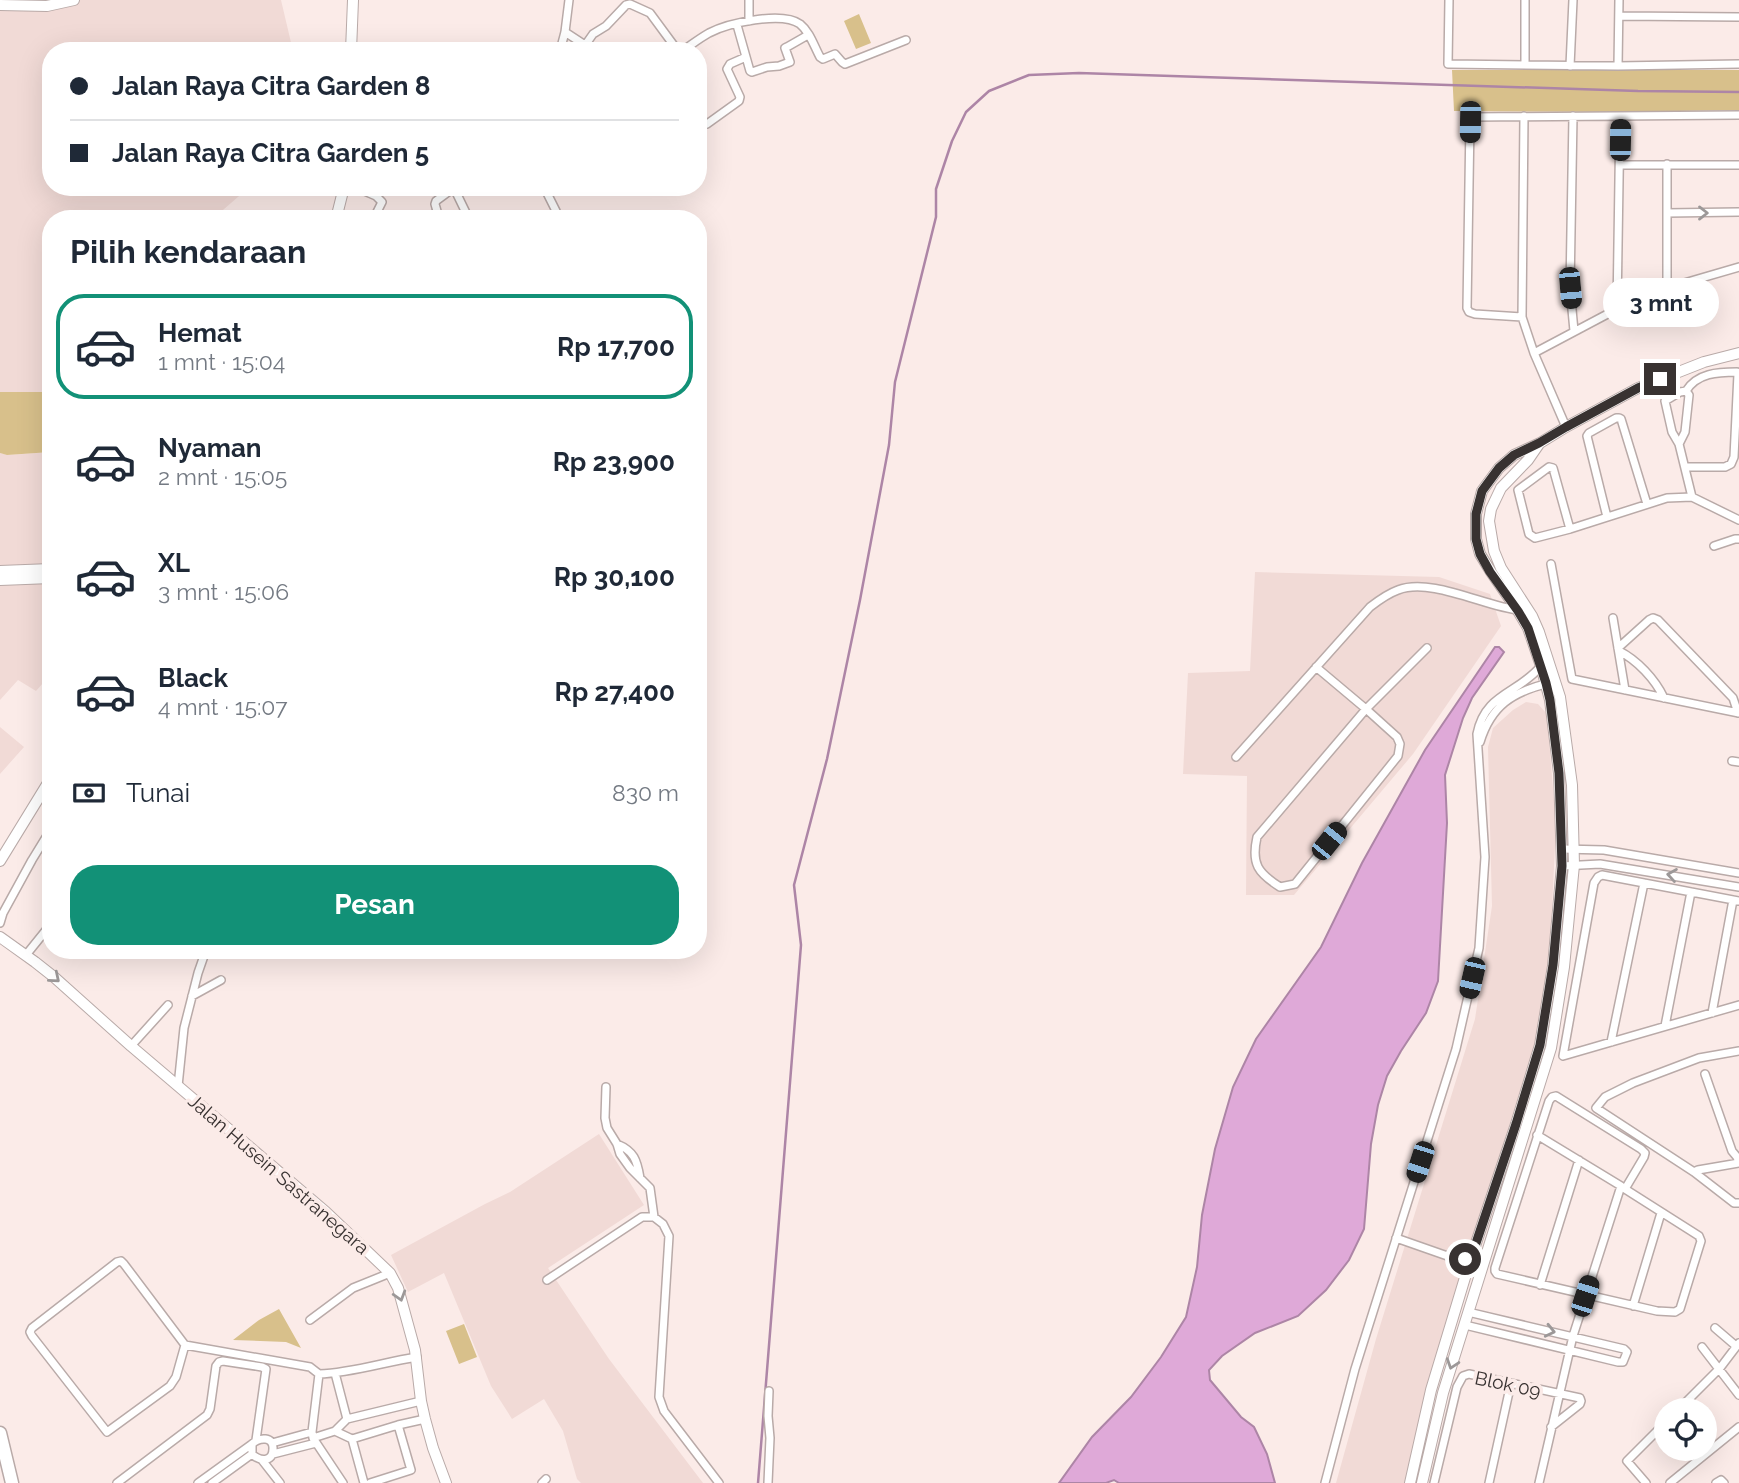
<!DOCTYPE html>
<html lang="id">
<head>
<meta charset="utf-8">
<style>
	body { margin:0; font-family:Raleway,sans-serif; background:#f6f6f7; color:#1f2937; height:100vh; display:flex; flex-direction:column; font-size:26px; white-space:nowrap }
	* { box-sizing:border-box; margin:0 }
	p { font-size:23px; color:#747a83 }
	.icon { flex:none; width:38px; height:38px; fill:none; stroke:currentColor; stroke-width:2; stroke-linecap:round; stroke-linejoin:round }
	.map { position:relative; flex:1; overflow:hidden }
	.drawer { position:absolute; left:42px; top:210px; width:665px; height:749px; display:flex; flex-direction:column; background:#fff; border-radius:28px; box-shadow:0 7px 28px #0002 }
	.drawer>* { flex:none }
	.banner { position:absolute; left:42px; top:42px; width:665px; height:154px; border-radius:28px; box-shadow:0 7px 28px #0002; display:grid; align-content:center; height:154px; padding:0 28px; background:#fff }
	.tools { position:absolute; left:1654px; top:1398px; display:grid; gap:14px }
	.tools a { display:grid; place-items:center; width:63px; height:63px; border-radius:50%; background:#fff; box-shadow:0 7px 28px #0002; font-size:35px }
	.end { position:absolute; width:32px; height:32px; margin:-16px; border:9px solid #383231; background:#fff; box-shadow:0 0 0 4px #fff }
	.from { border-radius:50% }
	.bubble { position:absolute; height:49px; border-radius:24px; background:#fff; box-shadow:0 7px 28px #0002; font-size:23px; font-weight:700; line-height:49px; text-align:center }
	.car { position:absolute; width:21px; height:42px; margin:-21px -10px; border-radius:9px; box-shadow:0 0 5px 2px #0007; background:linear-gradient(#222 24%,#8ab4d8 0 40%,#222 0 76%,#8ab4d8 0 86%,#222 0) }
	.banner b { display:flex; align-items:center; gap:24px; height:66px; font-size:26px }
	.banner b+b { border-top:2px solid #e0e1e3 }
	.banner i { width:18px; height:18px; background:#1f2937 }
	ul { padding:0; list-style:none }
	li { display:flex; align-items:center; gap:21px; height:105px; margin:0 14px 10px; padding:0 14px; border:4px solid transparent; border-radius:28px }
	li div { flex:1 }
	li b { display:block; font-size:26px }
	li em { font-style:normal; font-weight:700 }
	li.selected { border-color:#129177 }
	li>.icon { width:63px; height:63px; stroke-width:1.5 }
	h2 { padding:0 28px; font-size:32px; line-height:84px }
	.pay { display:flex; align-items:center; gap:18px; height:77px; padding:0 28px; font-size:26px }
	.pay p { margin-inline-start:auto }
	.primary-button { display:flex; gap:14px; margin-top:auto; padding:14px 28px }
	.primary-button a { flex:1; height:80px; border-radius:28px; background:#129177; color:#fff; font-size:28px; font-weight:700; line-height:80px; text-align:center }
	.map>svg:first-child { display:block }
	.built { fill:#f1dad6 }
	.green { fill:#d8c08b }
	.water { fill:#dfa9d8; stroke:#ad85a6; stroke-width:2 }
	.lines { fill:none; stroke-linecap:round; stroke-linejoin:round }
	.stream { stroke:#ad85a6; stroke-width:2.5 }
	.street-casing { stroke:#b9aaa8; stroke-width:10 }
	.secondary-casing { stroke:#b9aaa8; stroke-width:12 }
	.highway-casing { stroke:#b9aaa8; stroke-width:15 }
	.street { stroke:#fff; stroke-width:7 }
	.secondary { stroke:#fff; stroke-width:10 }
	.highway { stroke:#fff; stroke-width:12 }
	.oneway { stroke:#9c9898 }
	.route { stroke:#383231; stroke-width:9 }
	.labels { text-anchor:middle; stroke-width:7; stroke-linejoin:round; paint-order:stroke }
	.street-label { font-size:19px; fill:#383231; stroke:#fbebe8 }
</style>
</head>
<body>
<div class="map">
<svg width="1739" height="1483" viewBox="0 0 1739 1483">
	<rect width="100%" height="100%" fill="#fbebe8"/>
	<path class="built" d="M0 0H281L293 51H51V187H244L246 190 216 216 215 219H51V392H0Z
		M51 452V674L36 691 18 680 0 700V453L8 455Z
		M1255 572 1439 577 1490 594 1501 626 1413 754 1294 895H1246L1247 776 1183 774 1188 673 1250 671Z
		M1526 702 1538 704 1547 714 1556 826 1550 950 1535 1044 1432 1369 1405 1483H1336L1376 1339 1475 1019 1492 906 1488 747 1493 728 1513 710Z
		M0 727 24 747 0 774Z
		M599 1134 644 1205 548 1268 609 1359 703 1483H581L577 1479 563 1431 544 1399 512 1419 491 1386 444 1273 408 1292 391 1255 485 1204 510 1192Z"/>
	<path class="green" d="M859 14 871 43 856 49 844 21Z
		M1452 70H1739V110L1621 112 1454 111Z
		M0 392H51V452L7 455 0 453Z
		M279 1309 301 1348 286 1342 233 1340 259 1320Z
		M464 1324 477 1357 459 1364 446 1331Z"/>
	<path class="water" d="M1495 647H1499L1504 652 1472 698 1463 718 1445 775 1447 823 1438 981 1426 1013 1401 1051 1387 1076 1378 1105 1371 1144 1364 1229 1349 1260 1326 1290 1298 1316 1255 1333 1222 1356 1209 1370 1210 1380 1241 1417 1254 1427 1267 1454 1275 1483H1119L1114 1480 1106 1483H1059L1092 1437 1131 1397 1161 1357 1186 1317 1197 1267 1202 1215 1215 1149 1233 1087 1256 1039 1321 947 1362 863 1425 750Z"/>
	<g class="lines">
		<path class="stream" d="M758 1483 801 945 794 885 827 759 860 600 889 445 895 382 936 217V189L952 141 966 112 989 91 1029 75 1079 73 1638 91 1739 92"/>
		<g class="street-casing">
			<path id="street" d="M1449 0 1448 64 1618 66 1739 64
				M1619 16 1739 17
				M749 21V0
				M737 25 750 71 752 72 767 67 779 66 790 62 785 48 787 47 808 35
				M565 32 594 51
				M586 44 593 34 606 26 626 5 630 4 650 13 678 51
				M560 51 565 32 569 0
				M682 51C691 45 700 38 709 33 728 23 782 11 800 24 810 32 814 46 820 57L823 59 835 54 842 62 845 64 906 40
				M1525 65V0
				M1570 66 1573 0
				M1618 66 1619 0
				M1524 116 1522 317 1534 353 1566 427
				M1573 116 1570 288 1574 331
				M707 124 739 101 740 97 727 69 730 64 746 57
				M1620 165H1739
				M355 187 376 196 382 202 376 214 367 219
				M544 187 556 211V213L545 219
				M454 188 469 219
				M1667 213 1739 212
				M429 219 437 211 435 204 436 201 455 187
				M1667 288V164
				M1617 309 1620 116
				M1522 317 1475 314 1469 312 1467 308 1470 122 1471 119 1475 117 1739 115
				M1534 353 1617 309 1667 288 1739 267
				M1679 444 1685 432 1689 395 1686 391
				M1685 467H1725L1731 464 1734 457 1738 374 1737 372C1718 372 1697 373 1686 391L1680 392 1665 401 1672 432 1679 444 1692 497
				M1607 517 1587 436 1589 433 1616 418H1619L1621 419 1647 504
				M1570 529 1553 468 1549 467 1518 490 1529 534 1535 538 1570 529 1667 498 1692 497 1739 520
				M1714 546 1735 539H1739
				M1551 564 1572 679 1739 713
				M1613 618 1625 690
				M1618 648 1649 620 1653 618 1658 620 1733 698 1738 713
				M1619 651C1637 660 1655 679 1664 698
				M1316 667 1366 709 1397 737 1400 744 1398 756 1295 884 1280 887C1258 873 1251 864 1257 837L1366 709 1427 648
				M1480 742C1491 706 1512 692 1549 683
				M1236 757 1370 607C1379 600 1387 594 1398 590 1431 577 1486 607 1519 610
				M1732 761 1739 762
				M1562 849 1604 850 1739 873
				M1562 866 1600 864 1739 887
				M1739 901 1602 875 1598 877 1594 883 1563 1056 1739 1005
				M0 923 3 913 32 860 51 829
				M26 955 51 924
				M192 996 221 980
				M1712 1013 1733 900
				M1665 1026 1691 892
				M1611 1042 1644 883
				M131 1046 168 1005
				M1739 1051 1699 1058 1633 1083 1605 1097 1596 1108 1694 1172 1734 1203H1739
				M1705 1074 1732 1151 1737 1157 1739 1163
				M178 1086 184 1028 198 973 206 950
				M606 1087 605 1118 607 1128 617 1144 620 1154 630 1168 650 1188 654 1217
				M1537 1135 1621 1186 1625 1189 1699 1236 1701 1241 1680 1309 1675 1312 1657 1311 1497 1274 1495 1271V1268L1549 1101 1552 1097 1556 1096 1641 1149 1645 1153 1644 1157 1625 1189
				M617 1144C634 1151 637 1160 640 1178
				M1694 1172 1698 1170 1739 1163
				M1396 1238 1456 1259H1465L1482 1264
				M547 1280 642 1217H654L663 1224 669 1236 659 1397 664 1411 719 1483
				M1540 1285 1579 1160
				M1633 1306 1661 1213
				M310 1320 353 1288 390 1273
				M1465 1325 1618 1362H1623L1627 1352 1624 1349 1468 1312
				M1715 1328 1736 1346
				M185 1345 176 1377 170 1386 107 1432 32 1336 30 1332 32 1328 117 1262 121 1261 124 1264 185 1345 310 1367 319 1374
				M1702 1347 1739 1395
				M335 1373 347 1419
				M421 1401 347 1419 335 1431 352 1439 398 1425 425 1419
				M1678 1410 1720 1368 1739 1343
				M335 1431 313 1438 343 1483
				M313 1438 312 1432 319 1374C352 1373 384 1362 417 1357
				M352 1439 364 1483
				M272 1443 312 1432
				M273 1454 316 1443
				M262 1460 280 1483
				M117 1483 207 1415 210 1409 216 1366 219 1362 223 1361 262 1367 266 1369 256 1440
				M198 1483 252 1444C259 1437 274 1436 273 1449 273 1463 259 1461 252 1454V1444
				M212 1483 252 1454
				M370 1483 411 1470 398 1425
				M542 1483 546 1479
				M768 1483 770 1438 768 1416 769 1391
				M1325 1483 1355 1369 1456 1049 1479 948 1485 857 1477 734C1485 693 1518 694 1541 666
				M1434 1483 1457 1387 1463 1376 1469 1374 1580 1398 1581 1401 1580 1404 1551 1427
				M1489 1483 1511 1383
				M1539 1483 1573 1336 1621 1186
				M1646 1483 1627 1461 1666 1422
				M1670 1483 1739 1427
				M1716 1483 1721 1480 1724 1483"/>
		</g>
		<g class="secondary-casing">
			<path id="secondary" d="M0 5 47 6 74 0
				M351 51 353 0
				M336 219 344 187
				M0 571 51 569
				M0 580 51 578
				M0 861 51 778
				M0 937 35 962 54 977 131 1046 326 1212 390 1273 398 1288 415 1350 421 1401 425 1419 433 1448 446 1483
				M1410 1483 1431 1390 1470 1261 1516 1124 1540 1045 1553 966 1562 866 1559 773 1550 700 1541 666 1528 628 1518 611 1491 572 1480 554 1476 539V514L1482 491 1499 468 1514 455 1540 443 1566 427 1638 388 1704 362 1739 353
				M1422 1483 1443 1393 1551 1048 1564 967 1574 865 1572 785 1560 697 1539 632 1532 616 1501 568 1494 551 1489 521 1491 509 1501 488 1528 460 1539 444"/>
		</g>
		<g class="highway-casing">
			<path id="highway" d="M0 1433 12 1483"/>
		</g>
		<use href="#street" class="street"/>
		<use href="#secondary" class="secondary"/>
		<use href="#highway" class="highway"/>
	</g>
	<defs><path id="oneway-chevron" d="M-2-3.5L2.5 0L-2 3.5" fill="none" stroke-width="1.6" stroke-linecap="round" stroke-linejoin="round" transform="scale(1.75)"/></defs>
	<g class="oneway">
		<use href="#oneway-chevron" transform="translate(1703 213)"/>
		<use href="#oneway-chevron" transform="translate(1672 875) rotate(-171)"/>
		<use href="#oneway-chevron" transform="translate(55 978) rotate(40)"/>
		<use href="#oneway-chevron" transform="translate(400 1296) rotate(73)"/>
		<use href="#oneway-chevron" transform="translate(1550 1331) rotate(13)"/>
		<use href="#oneway-chevron" transform="translate(1452 1364) rotate(108)"/>
	</g>
	<g class="lines">
		<path class="route" d="M1465 1259 1470 1261 1516 1124 1540 1045 1553 965 1562 866 1559 773 1550 700 1546 683 1528 628 1518 611 1490 572 1480 554 1476 539V514L1482 491 1499 468 1514 455 1539 443 1566 427 1638 388 1660 379"/>
	</g>
	<g class="labels">
		<g class="street-label">
			<text transform="translate(279 1174) rotate(41)" y="7">Jalan Husein Sastranegara</text>
			<text transform="translate(1508 1384) rotate(12)" y="7">Blok 09</text>
		</g>
	</g>
</svg>
<div class="tools">
<a><svg class="icon" aria-label="locate" viewBox="0 0 24 24"><circle cx="12" cy="12" r="6"/><path d="M12 2v4M12 18v4M2 12h4M18 12h4"/></svg></a>
</div>
<i class="end from" style="left:1465px;top:1259px"></i>
<i class="end" style="left:1660px;top:379px"></i>
<div class="bubble" style="left:1603px;top:278px;width:116px">3 mnt</div>
<i class="car" style="left:1470px;top:122px;rotate:181deg"></i>
<i class="car" style="left:1620px;top:140px;rotate:1deg"></i>
<i class="car" style="left:1570px;top:288px;rotate:175deg"></i>
<i class="car" style="left:1329px;top:841px;rotate:39deg"></i>
<i class="car" style="left:1472px;top:978px;rotate:193deg"></i>
<i class="car" style="left:1420px;top:1162px;rotate:198deg"></i>
<i class="car" style="left:1585px;top:1296px;rotate:18deg"></i>
<div class="banner">
<b><i class="from"></i>Jalan Raya Citra Garden 8</b>
<b><i></i>Jalan Raya Citra Garden 5</b>
</div>
<section class="drawer">
<h2>Pilih kendaraan</h2>
<ul>
<li class="selected"><svg class="icon" aria-label="car" viewBox="0 0 24 24"><path d="M5 17H2v-5l4-1 3-4h7l3 4 3 1v5h-3M9 17h6M6 11h13"/><circle cx="7" cy="17" r="2"/><circle cx="17" cy="17" r="2"/></svg><div><b>Hemat</b><p>1 mnt · 15:04</p></div><em>Rp 17,700</em></li>
<li><svg class="icon" aria-label="car" viewBox="0 0 24 24"><path d="M5 17H2v-5l4-1 3-4h7l3 4 3 1v5h-3M9 17h6M6 11h13"/><circle cx="7" cy="17" r="2"/><circle cx="17" cy="17" r="2"/></svg><div><b>Nyaman</b><p>2 mnt · 15:05</p></div><em>Rp 23,900</em></li>
<li><svg class="icon" aria-label="car" viewBox="0 0 24 24"><path d="M5 17H2v-5l4-1 3-4h7l3 4 3 1v5h-3M9 17h6M6 11h13"/><circle cx="7" cy="17" r="2"/><circle cx="17" cy="17" r="2"/></svg><div><b>XL</b><p>3 mnt · 15:06</p></div><em>Rp 30,100</em></li>
<li><svg class="icon" aria-label="car" viewBox="0 0 24 24"><path d="M5 17H2v-5l4-1 3-4h7l3 4 3 1v5h-3M9 17h6M6 11h13"/><circle cx="7" cy="17" r="2"/><circle cx="17" cy="17" r="2"/></svg><div><b>Black</b><p>4 mnt · 15:07</p></div><em>Rp 27,400</em></li>
</ul>
<div class="pay"><svg class="icon" aria-label="cash" viewBox="0 0 24 24"><path d="M3 7h18v10H3z"/><circle cx="12" cy="12" r="2"/></svg>Tunai<p>830 m</p></div>
<div class="primary-button"><a>Pesan</a></div>
</section>
</div>
</body>
</html>
